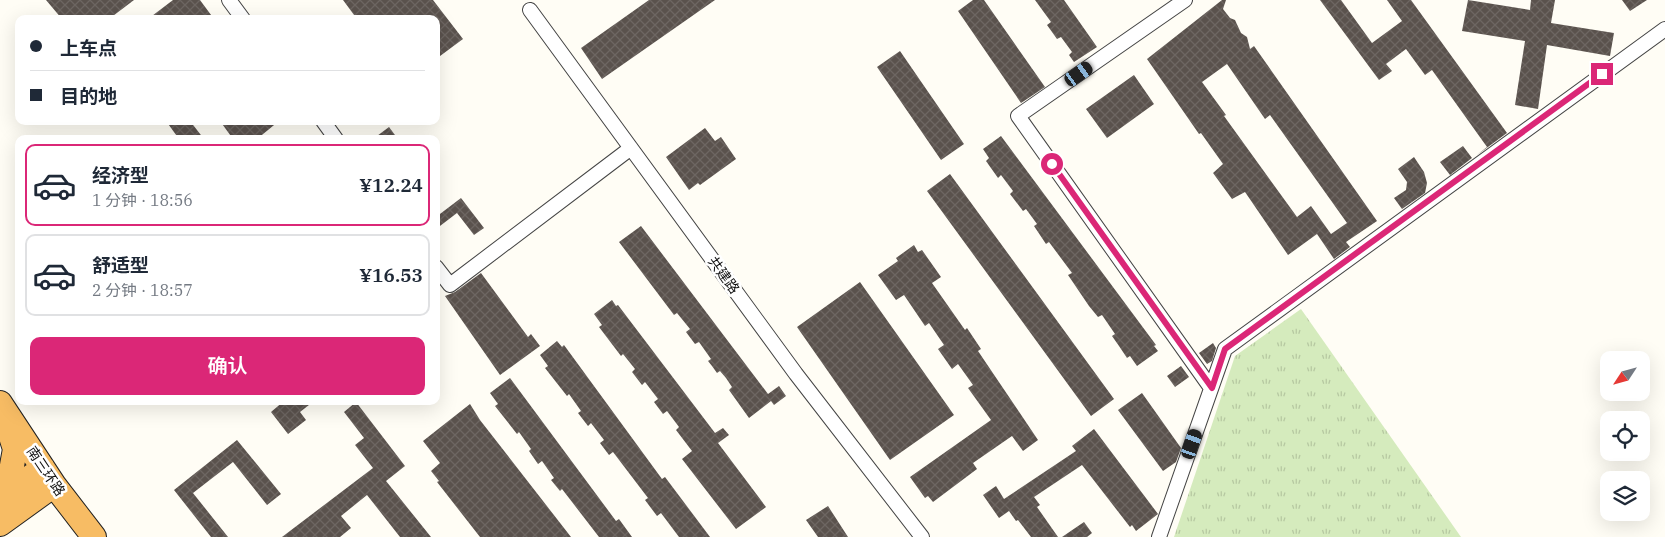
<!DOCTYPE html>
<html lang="zh">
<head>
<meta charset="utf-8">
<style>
	body { margin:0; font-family:"IBM Plex Serif","Noto Sans SC",serif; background:#f2f2f3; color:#1f2937; height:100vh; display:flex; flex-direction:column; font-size:19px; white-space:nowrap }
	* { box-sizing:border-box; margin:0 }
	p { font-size:16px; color:#747a83 }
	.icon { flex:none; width:28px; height:28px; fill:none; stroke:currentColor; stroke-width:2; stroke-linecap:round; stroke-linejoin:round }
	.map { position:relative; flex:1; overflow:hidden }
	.details { position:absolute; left:15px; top:135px; width:425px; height:270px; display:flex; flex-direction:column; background:#fff; border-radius:10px; box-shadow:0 5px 20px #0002 }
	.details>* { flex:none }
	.banner { position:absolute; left:15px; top:15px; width:425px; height:110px; border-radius:10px; box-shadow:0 5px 20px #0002; display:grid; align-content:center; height:110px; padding:0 15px; background:#fff }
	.needle { width:32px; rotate:234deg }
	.buttons { position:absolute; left:1600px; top:351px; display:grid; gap:10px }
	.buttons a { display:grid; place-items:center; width:50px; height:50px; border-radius:10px; background:#fff; box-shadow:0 5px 20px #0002; font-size:25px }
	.end { position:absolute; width:22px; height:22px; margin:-11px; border:6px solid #db2777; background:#fff; box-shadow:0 0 0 2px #fff }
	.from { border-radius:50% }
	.car { position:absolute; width:15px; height:30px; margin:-15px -8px; border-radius:6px; box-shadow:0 0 4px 1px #0007; background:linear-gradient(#222 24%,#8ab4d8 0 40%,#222 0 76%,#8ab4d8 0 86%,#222 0) }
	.banner b { display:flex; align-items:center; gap:18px; height:48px; font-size:19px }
	.banner b+b { border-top:1px solid #e0e1e3 }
	.banner i { width:12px; height:12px; background:#1f2937 }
	ul { padding:9px 0 0; list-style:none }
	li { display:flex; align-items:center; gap:15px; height:82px; margin:0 10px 8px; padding:0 5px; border:2px solid #e0e1e3; border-radius:10px }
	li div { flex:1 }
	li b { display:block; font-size:19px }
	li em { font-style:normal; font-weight:600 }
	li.selected { border-color:#db2777 }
	li>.icon { width:45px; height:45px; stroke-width:1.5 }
	.button { display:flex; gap:10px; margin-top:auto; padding:10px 15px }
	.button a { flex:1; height:58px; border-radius:10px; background:#db2777; color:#fff; font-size:20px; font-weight:600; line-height:58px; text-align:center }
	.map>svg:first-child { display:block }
	.grass { fill:url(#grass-tufts) }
	.building { fill:url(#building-cross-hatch); fill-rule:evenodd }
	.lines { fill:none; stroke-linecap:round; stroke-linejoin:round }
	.minor-casing { stroke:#444; stroke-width:16 }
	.trunk-casing { stroke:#222; stroke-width:26 }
	.minor { stroke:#fff; stroke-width:14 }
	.trunk { stroke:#f7bc64; stroke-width:24 }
	.route { stroke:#db2777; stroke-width:6 }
	.labels { text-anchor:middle; stroke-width:5; stroke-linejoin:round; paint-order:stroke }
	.street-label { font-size:14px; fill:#111; stroke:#fff }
</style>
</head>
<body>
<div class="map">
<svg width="1665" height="537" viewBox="0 0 1665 537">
	<defs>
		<pattern id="grass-tufts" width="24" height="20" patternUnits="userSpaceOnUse" patternTransform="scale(1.25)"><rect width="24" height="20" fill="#d5ebbd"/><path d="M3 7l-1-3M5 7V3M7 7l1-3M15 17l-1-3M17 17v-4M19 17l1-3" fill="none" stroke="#b6c8a1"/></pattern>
		<pattern id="building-cross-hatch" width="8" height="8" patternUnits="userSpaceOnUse" patternTransform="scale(1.25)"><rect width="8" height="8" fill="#5a524d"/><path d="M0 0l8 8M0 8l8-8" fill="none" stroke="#6d6662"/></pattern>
	</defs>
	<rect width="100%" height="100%" fill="#fffdf5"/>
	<path class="grass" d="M1301 309 1461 537H1174L1235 356Z"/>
	<path class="building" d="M46 0H134L109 19H62Z
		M173 0H200L214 19H148Z
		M343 0H433L463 39 436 59V19H357Z
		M649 0H715L602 79 581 48Z
		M973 0H984L1045 87 1021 103 958 11Z
		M1035 0H1064L1097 47 1074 62 1069 55 1072 52 1061 37 1057 39 1047 25 1051 22Z
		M1222 0H1226L1223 9 1230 18 1235 20 1241 33 1247 37 1250 49 1254 46 1377 221 1346 242 1350 247 1334 259 1317 234 1288 255 1245 192 1232 199 1213 173 1223 164 1201 133 1199 134 1147 59ZM1227 64 1265 119 1270 115 1347 223 1331 234 1311 206 1297 217 1224 116 1226 115 1202 82Z
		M1320 0H1341L1372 43 1402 21 1387 0H1411L1507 133 1477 155 1487 147 1432 70 1425 75 1406 49 1386 64 1392 71 1379 80Z
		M1468 0 1530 10 1531 0H1555L1551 23 1614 33 1610 56 1547 45 1538 109 1515 105 1525 41 1462 31Z
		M1622 0H1647L1630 11Z
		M900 51 964 144 941 160 877 67Z
		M1134 75 1154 104 1107 138 1086 109Z
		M166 121H190L204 139H179Z
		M220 121H279L257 139H233Z
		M389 127 398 139H373Z
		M705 128 715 141 721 137 736 159 700 185 698 183 689 190 666 157Z
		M1001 136 1156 345 1154 346 1158 351 1137 366 1130 356 1127 358 1119 346 1112 336 1115 334 1102 315 1098 317 1089 306 1068 275 1072 273 1049 242 1046 244 1034 226 1037 224 1026 209 1023 211 1010 194 1013 191 1001 175 998 178 986 161 989 158 983 149Z
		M1463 146 1472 158 1450 175 1440 162Z
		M1414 157 1424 172 1427 183 1425 193 1402 209 1394 198 1406 190 1407 182 1398 169Z
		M950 174 1114 399 1091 416 927 191Z
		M461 198 484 228 474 235 457 213 436 229V217Z
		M641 226 768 394 779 386 786 396 774 405 771 401 749 418 729 390 732 387 726 378 720 371 717 373 712 366 708 361 711 359 699 342 695 344 686 332 690 329 677 313 674 315 619 242Z
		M914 245 918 252 922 250 941 277 932 283 965 330 967 328 981 349 978 351 1038 440 1023 451 1012 436 973 463 977 469 933 502 928 496 925 498 910 477 991 420 968 388 973 385 958 364 952 369 938 349 944 345 929 323 925 326 904 295 896 300 878 275 898 261 896 258Z
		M481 273 528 337 531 334 540 346 500 375 445 296 455 292Z
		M860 282 954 415 890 460 797 327Z
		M612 300 616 306 618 305 715 433 723 428 729 435 718 443 766 507 736 529 682 459 692 451 676 430 679 427 667 411 663 414 654 402 658 399 645 382 642 385 632 372 635 369 623 354 621 356 599 327 602 325 594 314Z
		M557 341 562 347 564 345 662 479 665 477 710 537H679L661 513 657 516 645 500 648 498 613 452 609 455 600 443 604 440 591 423 588 426 578 413 581 411 569 394 567 396 545 368 548 366 540 355Z
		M1213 343 1216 348 1212 361 1207 364 1199 353Z
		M1181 366 1189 377 1175 387 1167 376Z
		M510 378 616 521 619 519 632 537H599L562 489 560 491 551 480 554 478 542 461 538 464 529 451 531 449 519 432 517 434 495 406 498 404 490 393Z
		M1142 393 1181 448 1176 462 1163 471 1118 410Z
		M284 401H314L300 412 306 420 288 434 271 412Z
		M356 402 405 466 386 481 431 537H400L367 495 341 516 351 528 340 537H282L373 468 355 445 364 438 344 412Z
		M470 404 480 420 571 537H480L437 482 439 481 431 471 440 463 423 441Z
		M1094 429 1158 514 1136 531 1132 525 1130 527 1082 465 1034 497 1040 505 1037 507 1058 537H1031L1018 520 1016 521 1009 511 999 518 983 495 996 486 1004 499 1076 451 1072 446Z
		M237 440 281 494 267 505 233 462 193 493 228 537H211L174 490Z
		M828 506 848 537H818L806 520Z
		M1084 522 1092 533 1087 537H1062Z"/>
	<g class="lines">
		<g class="minor-casing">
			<path id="minor" d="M229 0 243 19
				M1185 0 1018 116 1211 388
				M530 10 796 374 922 537
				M323 121 336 139
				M436 267 450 285 631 148
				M1159 537 1225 349 1665 29"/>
		</g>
		<g class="trunk-casing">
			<path id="trunk" d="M0 403 54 485 94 537
				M0 482 11 471 15 449 7 424
				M0 499 43 468
				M0 524 54 485"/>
		</g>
		<use href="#minor" class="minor"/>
		<use href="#trunk" class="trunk"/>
	</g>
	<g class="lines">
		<path class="route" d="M1052 164 1212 388 1225 349 1602 74"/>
	</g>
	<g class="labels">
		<g class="street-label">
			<text transform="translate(724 275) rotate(54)" y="5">共建路</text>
			<text transform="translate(46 471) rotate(56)" y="5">南三环路</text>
		</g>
	</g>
</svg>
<div class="buttons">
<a><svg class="needle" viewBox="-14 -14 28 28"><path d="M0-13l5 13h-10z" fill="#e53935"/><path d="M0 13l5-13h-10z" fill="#747a83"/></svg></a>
<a><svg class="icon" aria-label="locate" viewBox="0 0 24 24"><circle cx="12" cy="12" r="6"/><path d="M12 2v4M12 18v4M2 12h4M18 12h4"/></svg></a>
<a><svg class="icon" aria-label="layers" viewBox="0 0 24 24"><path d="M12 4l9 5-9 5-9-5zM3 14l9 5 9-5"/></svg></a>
</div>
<i class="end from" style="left:1052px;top:164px"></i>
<i class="end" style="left:1602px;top:74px"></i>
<i class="car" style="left:1079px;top:74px;rotate:55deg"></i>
<i class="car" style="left:1192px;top:444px;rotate:19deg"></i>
<div class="banner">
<b><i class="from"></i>上车点</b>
<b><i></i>目的地</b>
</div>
<section class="details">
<ul>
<li class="selected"><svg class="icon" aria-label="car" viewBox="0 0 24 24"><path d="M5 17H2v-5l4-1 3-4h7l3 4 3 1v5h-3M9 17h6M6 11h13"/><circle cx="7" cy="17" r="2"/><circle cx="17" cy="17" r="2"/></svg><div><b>经济型</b><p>1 分钟 · 18:56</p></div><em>¥12.24</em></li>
<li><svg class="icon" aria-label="car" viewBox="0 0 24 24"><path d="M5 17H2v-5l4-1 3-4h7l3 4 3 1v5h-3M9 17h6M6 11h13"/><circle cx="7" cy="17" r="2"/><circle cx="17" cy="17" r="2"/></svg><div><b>舒适型</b><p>2 分钟 · 18:57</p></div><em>¥16.53</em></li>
</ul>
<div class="button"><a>确认</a></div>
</section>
</div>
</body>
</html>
